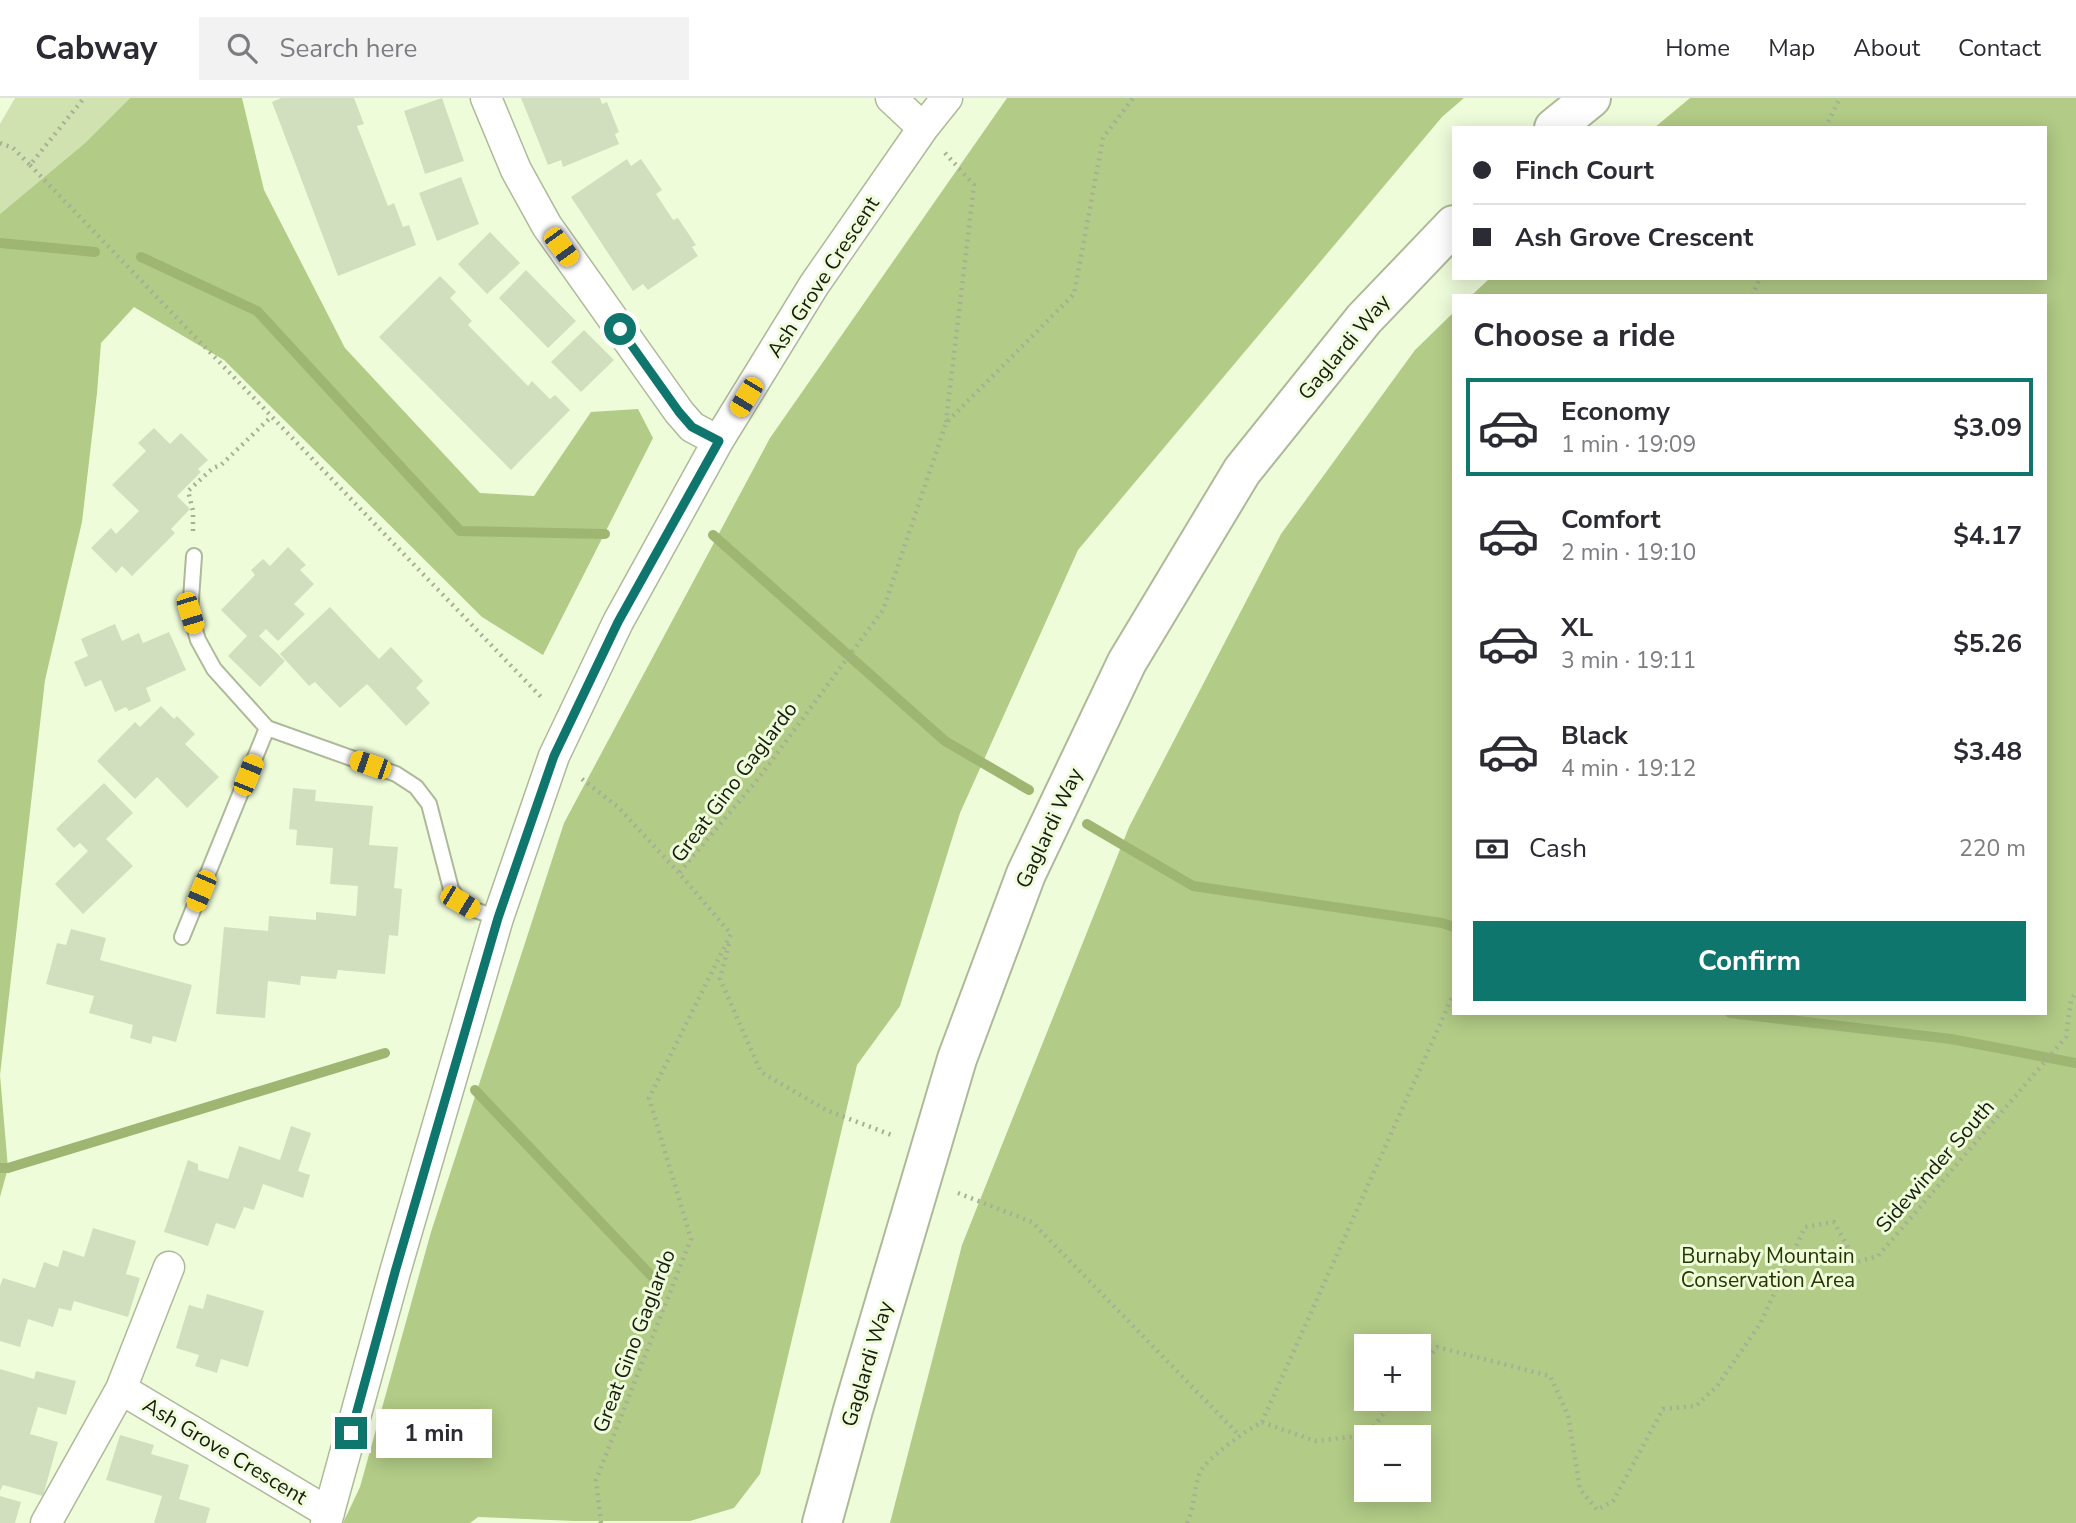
<!DOCTYPE html>
<html lang="en">
<head>
<meta charset="utf-8">
<style>
	body { margin:0; font-family:"Nunito Sans",sans-serif; background:#f2f2f3; color:#2b2b33; height:100vh; display:flex; flex-direction:column; font-size:26px; white-space:nowrap }
	* { box-sizing:border-box; margin:0 }
	p { font-size:23px; color:#7c7c81 }
	.icon { flex:none; width:38px; height:38px; fill:none; stroke:currentColor; stroke-width:2; stroke-linecap:round; stroke-linejoin:round }
	.map { position:relative; flex:1; overflow:hidden }
	.drawer { position:absolute; left:1452px; top:196px; width:595px; height:721px; display:flex; flex-direction:column; background:#fff; border-radius:0px; box-shadow:0 4px 18px #0003 }
	.drawer>* { flex:none }
	.top-card { position:absolute; left:1452px; top:28px; width:595px; height:154px; border-radius:0px; box-shadow:0 4px 18px #0003; display:grid; align-content:center; height:154px; padding:0 21px; background:#fff }
	.buttons { position:absolute; left:1354px; top:1236px; display:grid; gap:14px }
	.buttons a { display:grid; place-items:center; width:77px; height:77px; border-radius:0px; background:#fff; box-shadow:0 4px 18px #0003; font-size:35px }
	.end { position:absolute; width:32px; height:32px; margin:-16px; border:9px solid #0f766e; background:#fff; box-shadow:0 0 0 4px #fff }
	.from { border-radius:50% }
	.bubble { position:absolute; height:49px; border-radius:0px; background:#fff; box-shadow:0 4px 18px #0003; font-size:23px; font-weight:700; line-height:49px; text-align:center }
	.car { position:absolute; width:21px; height:42px; margin:-21px -10px; border-radius:9px; box-shadow:0 0 5px 2px #0007; background:linear-gradient(#f5c518 24%,#345 0 40%,#f5c518 0 76%,#345 0 86%,#f5c518 0) }
	.top-card b { display:flex; align-items:center; gap:24px; height:66px; font-size:26px }
	.top-card b+b { border-top:2px solid #e1e1e2 }
	.top-card i { width:18px; height:18px; background:#2b2b33 }
	ul { padding:0; list-style:none }
	li { display:flex; align-items:center; gap:21px; height:98px; margin:0 14px 10px; padding:0 7px; border:4px solid transparent; border-radius:0px }
	li div { flex:1 }
	li b { display:block; font-size:26px }
	li em { font-style:normal; font-weight:700 }
	li.on { border-color:#0f766e }
	li>.icon { width:63px; height:63px; stroke-width:1.5 }
	h2 { padding:0 21px; font-size:32px; line-height:84px }
	.pay { display:flex; align-items:center; gap:18px; height:77px; padding:0 21px; font-size:26px }
	.pay p { margin-inline-start:auto }
	.primary-button { display:flex; gap:14px; margin-top:auto; padding:14px 21px }
	.primary-button a { flex:1; height:80px; border-radius:0px; background:#0f766e; color:#fff; font-size:28px; font-weight:700; line-height:80px; text-align:center }
	header { display:flex; align-items:center; gap:42px; box-sizing:border-box; height:98px; padding:0 35px; background:#fff; border-bottom:2px solid #e1e1e2 }
	header strong { font-size:33px }
	nav { display:flex; gap:38px; margin-inline-start:auto; font-size:24px }
	.search { width:490px; height:63px; background:#f2f2f3; display:flex; align-items:center; gap:18px; box-sizing:border-box; padding:0 24px; border-radius:0px; color:#7c7c81; font-size:26px }
	.map>svg:first-child { display:block }
	.green { fill:#cfe2b0 }
	.forest { fill:#b2cb86; fill-rule:evenodd }
	.lines { fill:none; stroke-linecap:round; stroke-linejoin:round }
	.stream { stroke:#9eb672; stroke-width:10 }
	.building { fill:#d2dfbe }
	.lane-casing { stroke:#adb999; stroke-width:18 }
	.street-casing { stroke:#adb999; stroke-width:33 }
	.secondary-casing { stroke:#adb999; stroke-width:42 }
	.path { stroke:#a6b095; stroke-width:4.5; stroke-dasharray:2 5; stroke-linecap:butt }
	.lane { stroke:#fff; stroke-width:14 }
	.street { stroke:#fff; stroke-width:30 }
	.secondary { stroke:#fff; stroke-width:38 }
	.route { stroke:#0f766e; stroke-width:9 }
	.labels { text-anchor:middle; stroke-width:6; stroke-linejoin:round; paint-order:stroke }
	.street-label { font-size:21px; fill:#181c10; stroke:#effcda }
	.park-label { font-size:21px; fill:#273501; stroke:#effcda }
</style>
</head>
<body>
<header>
<strong>Cabway</strong>
<div class="search"><svg class="icon" aria-label="search" viewBox="0 0 24 24"><circle cx="10" cy="10" r="6"/><path d="M15 15l6 6"/></svg>Search here</div>
<nav><a>Home</a><a>Map</a><a>About</a><a>Contact</a></nav>
</header>
<div class="map">
<svg width="2076" height="1425" viewBox="0 0 2076 1425">
	<rect width="100%" height="100%" fill="#effcda"/>
	<path class="green" d="M15 0H130L85 45 0 116V26Z"/>
	<path class="forest" d="M130 0H242L264 92 345 250 480 395 534 398 591 314 638 311 653 340 543 557 482 519 224 262 134 209 101 245 97 295 82 424 45 582 0 977 8 1070 0 1099V116L85 45Z
		M1007 0H1464L1442 19 1078 452 960 715 900 908 857 967 760 1376 734 1410 690 1423H574L478 1419 470 1425H343L360 1389 431 1134 564 725 770 340Z
		M1690 0H2076V1425H890L962 1147 1129 729 1281 436 1415 252 1454 214V915H2046V198H1471L1490 180H2046V30H1654ZM1367 1248H1419V1300H1367ZM1367 1339H1419V1391H1367Z"/>
	<g class="lines">
		<path class="stream" d="M0 145 95 154
			M141 159 257 213 460 433 605 436
			M713 437 945 643 1029 692
			M1087 726 1193 788 1442 825 1454 829
			M1730 915 1951 941 2076 965
			M475 992 660 1187
			M0 1070H8L385 955"/>
	</g>
	<path class="building" d="M281 0H354L364 26 357 28 388 108 394 105 403 129 409 127 416 147 338 178 272 4Z
		M442 0 464 63 425 76 404 13Z
		M521 0H600L602 6 607 4 619 34 615 36 619 46 563 69 561 62 548 67Z
		M627 61 631 68 641 61 662 92 656 96 673 122 678 120 696 147 692 149 698 158 648 192 643 186 633 193 571 99Z
		M461 79 479 126 437 143 419 95Z
		M490 134 520 165 487 196 458 166Z
		M526 172 576 223 548 250 499 200Z
		M440 178 456 194 450 200 472 223 468 227 528 288 532 283 550 301 555 297 570 312 511 372 379 239Z
		M584 232 614 262 581 294 551 264Z
		M154 330 170 346 181 335 208 362 198 371 201 374 177 398 190 411 171 431 175 435 132 478 122 468 116 475 91 450 111 430 116 436 139 413 112 387 146 353 138 345Z
		M288 449 306 467 300 472 314 486 294 506 305 516 278 543 266 531 259 538 285 563 260 589 228 558 247 538 221 512 255 477 251 472 263 461 270 468Z
		M330 509 379 561 391 549 423 583 416 590 430 605 406 628 367 586 340 610 315 584 309 588 280 556Z
		M115 526 122 543 139 535 143 545 169 534 186 572 146 590 151 603 129 613 126 609 115 614 101 582 85 589 74 564 88 558 81 541Z
		M161 608 174 621 177 618 195 636 185 646 219 679 187 710 157 679 135 701 97 663 135 624 140 629Z
		M104 685 133 715 106 741 133 768 83 816 55 786 88 753 80 745 74 750 56 731Z
		M293 690 316 692 315 703 373 708 369 747 398 749 394 790 402 791 398 838 389 837 385 876 338 872 336 881 301 878 300 887 268 883 265 920 216 916 224 829 268 833 269 818 316 822V814L356 818 358 788 330 786 333 750 296 747 297 732 289 731Z
		M71 831 106 840 100 862 192 887 176 944 153 938 151 946 130 940 133 927 89 915 94 898 46 886 57 845 66 847Z
		M291 1028 311 1035 298 1073 310 1077 303 1100 263 1086 254 1112 244 1109 235 1131 216 1125 208 1148 164 1134 188 1062 198 1066V1072L228 1081 239 1048 280 1062Z
		M93 1130 136 1143 126 1176 140 1180 128 1219 74 1203 71 1213 59 1210 53 1229 28 1221 20 1249 0 1243V1188L3 1180 35 1190 44 1164 58 1169 63 1152 84 1159Z
		M207 1196 264 1213 248 1269 221 1261 217 1275 195 1268 199 1257 176 1250 189 1207 203 1211Z
		M0 1271 34 1281 36 1273 76 1283 66 1317 38 1309 30 1336 58 1344 43 1398 3 1387 0 1393Z
		M120 1337 154 1347 151 1356 189 1367 179 1401 210 1410 206 1425H154L162 1398 106 1382Z
		M0 1398 21 1404 15 1425H0Z"/>
	<g class="lines">
		<g class="lane-casing">
			<path id="lane" d="M194 458 190 515 198 542 214 571 267 630 396 676 416 689 429 706 451 791 460 804 472 811 498 820
				M182 839 267 630"/>
		</g>
		<g class="street-casing">
			<path id="street" d="M486 0 516 72 547 128 679 314 692 329 718 343
				M891 0 923 30
				M121 1291 329 1415
				M46 1425 121 1291 169 1169
				M326 1425 395 1174 498 820 554 658 618 524 718 343 814 187 923 30 947 0"/>
		</g>
		<g class="secondary-casing">
			<path id="secondary" d="M1554 30 1591 0
				M822 1425 853 1312 957 961 1026 776 1127 564 1242 373 1364 221 1454 127"/>
		</g>
		<path class="path" d="M1825 30 1840 0
			M0 45 13 50 30 67 84 0
			M945 55 974 87 946 324
			M30 67 543 601
			M1752 198 1760 180
			M193 433V413L188 393 213 370 221 367 271 319
			M582 681 618 709 679 775
			M729 846 720 881 761 974 826 1012 894 1038
			M958 1095 1032 1124 1239 1337
			M1419 1271 1437 1249 1550 1278 1568 1317 1580 1391 1597 1412 1613 1403 1663 1311 1696 1308 1717 1288 1760 1226 1805 1129 1834 1124 1856 1164 1878 1158 2066 939 2071 902 2076 894
			M1262 1324 1454 895
			M601 1425 596 1382 691 1141 649 1000 731 836 679 775 758 681 883 512 946 325 1074 196 1103 40 1133 0
			M1187 1425C1194 1410 1194 1393 1199 1377 1203 1362 1247 1332 1262 1324L1315 1343 1367 1337 1396 1300"/>
		<use href="#lane" class="lane"/>
		<use href="#street" class="street"/>
		<use href="#secondary" class="secondary"/>
	</g>
	<g class="lines">
		<path class="route" d="M351 1335 395 1174 498 820 554 658 618 524 719 343 692 329 679 314 620 231"/>
	</g>
	<g class="labels">
		<g class="street-label">
			<text transform="translate(823 179) rotate(-57)" y="7">Ash Grove Crescent</text>
			<text transform="translate(1344 249) rotate(-50)" y="7">Gaglardi Way</text>
			<text transform="translate(734 684) rotate(-53)" y="7">Great Gino Gaglardo</text>
			<text transform="translate(1049 730) rotate(-65)" y="7">Gaglardi Way</text>
			<text transform="translate(1935 1068) rotate(-49)" y="7">Sidewinder South</text>
			<text transform="translate(634 1243) rotate(-69)" y="7">Great Gino Gaglardo</text>
			<text transform="translate(867 1266) rotate(-73)" y="7">Gaglardi Way</text>
			<text transform="translate(225 1353) rotate(31)" y="7">Ash Grove Crescent</text>
		</g>
		<g class="park-label">
			<text x="1768" y="1165">Burnaby Mountain<tspan x="1768" dy="24">Conservation Area</tspan></text>
		</g>
	</g>
</svg>
<div class="buttons">
<a>+</a>
<a>−</a>
</div>
<i class="end from" style="left:620px;top:231px"></i>
<i class="end" style="left:351px;top:1335px"></i>
<div class="bubble" style="left:376px;top:1311px;width:116px">1 min</div>
<i class="car" style="left:561px;top:149px;rotate:144deg"></i>
<i class="car" style="left:746px;top:299px;rotate:211deg"></i>
<i class="car" style="left:190px;top:515px;rotate:163deg"></i>
<i class="car" style="left:370px;top:667px;rotate:289deg"></i>
<i class="car" style="left:248px;top:677px;rotate:22deg"></i>
<i class="car" style="left:201px;top:793px;rotate:203deg"></i>
<i class="car" style="left:460px;top:804px;rotate:121deg"></i>
<div class="top-card">
<b><i class="from"></i>Finch Court</b>
<b><i></i>Ash Grove Crescent</b>
</div>
<section class="drawer">
<h2>Choose a ride</h2>
<ul>
<li class="on"><svg class="icon" aria-label="car" viewBox="0 0 24 24"><path d="M5 17H2v-5l4-1 3-4h7l3 4 3 1v5h-3M9 17h6M6 11h13"/><circle cx="7" cy="17" r="2"/><circle cx="17" cy="17" r="2"/></svg><div><b>Economy</b><p>1 min · 19:09</p></div><em>$3.09</em></li>
<li><svg class="icon" aria-label="car" viewBox="0 0 24 24"><path d="M5 17H2v-5l4-1 3-4h7l3 4 3 1v5h-3M9 17h6M6 11h13"/><circle cx="7" cy="17" r="2"/><circle cx="17" cy="17" r="2"/></svg><div><b>Comfort</b><p>2 min · 19:10</p></div><em>$4.17</em></li>
<li><svg class="icon" aria-label="car" viewBox="0 0 24 24"><path d="M5 17H2v-5l4-1 3-4h7l3 4 3 1v5h-3M9 17h6M6 11h13"/><circle cx="7" cy="17" r="2"/><circle cx="17" cy="17" r="2"/></svg><div><b>XL</b><p>3 min · 19:11</p></div><em>$5.26</em></li>
<li><svg class="icon" aria-label="car" viewBox="0 0 24 24"><path d="M5 17H2v-5l4-1 3-4h7l3 4 3 1v5h-3M9 17h6M6 11h13"/><circle cx="7" cy="17" r="2"/><circle cx="17" cy="17" r="2"/></svg><div><b>Black</b><p>4 min · 19:12</p></div><em>$3.48</em></li>
</ul>
<div class="pay"><svg class="icon" aria-label="cash" viewBox="0 0 24 24"><path d="M3 7h18v10H3z"/><circle cx="12" cy="12" r="2"/></svg>Cash<p>220 m</p></div>
<div class="primary-button"><a>Confirm</a></div>
</section>
</div>
</body>
</html>
